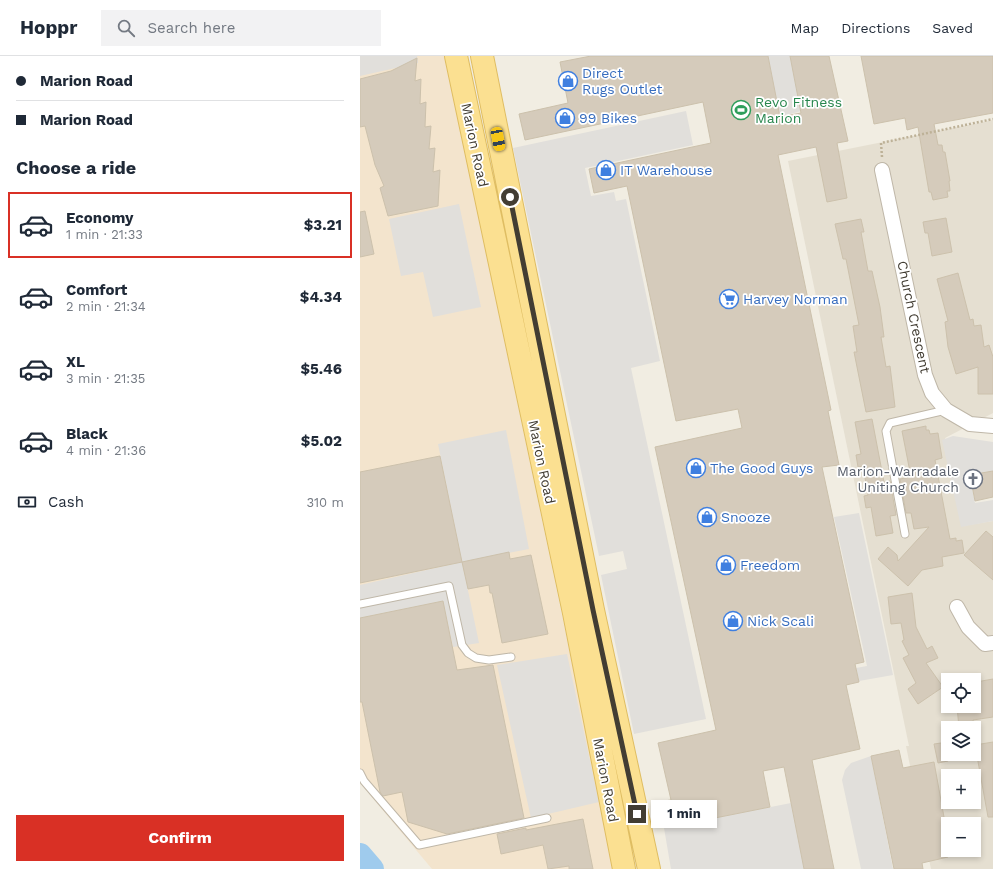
<!DOCTYPE html>
<html lang="en">
<head>
<meta charset="utf-8">
<style>
	body { margin:0; font-family:"Work Sans",sans-serif; background:#f2f2f3; color:#1f2937; height:100vh; display:flex; flex-direction:column; font-size:15px; white-space:nowrap }
	* { box-sizing:border-box; margin:0 }
	p { font-size:13px; color:#747a83 }
	.icon { flex:none; width:22px; height:22px; fill:none; stroke:currentColor; stroke-width:2; stroke-linecap:round; stroke-linejoin:round }
	.map { position:relative; flex:1; overflow:hidden }
	.drawer { display:flex; flex-direction:column; background:#fff; width:360px }
	.drawer>* { flex:none }
	.top-card { display:grid; align-content:center; height:88px; padding:0 16px; background:#fff }
	.tools { position:absolute; left:581px; top:617px; display:grid; gap:8px }
	.tools a { display:grid; place-items:center; width:40px; height:40px; border-radius:0px; background:#fff; box-shadow:0 2px 6px #0003; font-size:20px }
	.end { position:absolute; width:18px; height:18px; margin:-9px; border:5px solid #423d33; background:#fff; box-shadow:0 0 0 2px #fff }
	.from { border-radius:50% }
	.bubble { position:absolute; height:28px; border-radius:0px; background:#fff; box-shadow:0 2px 6px #0003; font-size:13px; font-weight:700; line-height:28px; text-align:center }
	.car { position:absolute; width:12px; height:24px; margin:-12px -6px; border-radius:5px; box-shadow:0 0 3px 1px #0007; background:linear-gradient(#f5c518 24%,#345 0 40%,#f5c518 0 76%,#345 0 86%,#f5c518 0) }
	.top-card b { display:flex; align-items:center; gap:14px; height:38px; font-size:15px }
	.top-card b+b { border-top:1px solid #e0e1e3 }
	.top-card i { width:10px; height:10px; background:#1f2937 }
	ul { padding:0; list-style:none }
	li { display:flex; align-items:center; gap:12px; height:66px; margin:0 8px 6px; padding:0 8px; border:2px solid transparent; border-radius:0px }
	li div { flex:1 }
	li b { display:block; font-size:15px }
	li em { font-style:normal; font-weight:700 }
	li.selected { border-color:#d93025 }
	li>.icon { width:36px; height:36px; stroke-width:1.5 }
	h2 { padding:0 16px; font-size:18px; line-height:48px }
	.pay { display:flex; align-items:center; gap:10px; height:44px; padding:0 16px; font-size:15px }
	.pay p { margin-inline-start:auto }
	.action { display:flex; gap:8px; margin-top:auto; padding:8px 16px }
	.action a { flex:1; height:46px; border-radius:0px; background:#d93025; color:#fff; font-size:16px; font-weight:700; line-height:46px; text-align:center }
	header { display:flex; align-items:center; gap:24px; box-sizing:border-box; height:56px; padding:0 20px; background:#fff; border-bottom:1px solid #e0e1e3 }
	header strong { font-size:19px }
	nav { display:flex; gap:22px; margin-inline-start:auto; font-size:14px }
	.search { width:280px; height:36px; background:#f2f2f3; display:flex; align-items:center; gap:10px; box-sizing:border-box; padding:0 14px; border-radius:0px; color:#747a83; font-size:15px }
	main { display:flex; flex:1; min-height:0 }
	.map>svg:first-child { display:block }
	.residential { fill:#e5dfd1; fill-rule:evenodd }
	.commercial { fill:#f3e4cd }
	.parking { fill:#e1dfdb }
	.lines { fill:none; stroke-linecap:round; stroke-linejoin:round }
	.river { stroke:#9fcbed; stroke-width:24 }
	.building { fill:#d5cbbb; stroke:#ccc1ac }
	.lane-casing { stroke:#bfb7a8; stroke-width:9 }
	.street-casing { stroke:#bfb7a8; stroke-width:16 }
	.primary-casing { stroke:#dfbd62; stroke-width:24 }
	.path { stroke:#bdb197; stroke-width:2.5; stroke-dasharray:2 2; stroke-linecap:butt }
	.lane { stroke:#fff; stroke-width:7 }
	.street { stroke:#fff; stroke-width:14 }
	.primary { stroke:#fbe091; stroke-width:22 }
	.route { stroke:#423d33; stroke-width:5 }
	.labels { text-anchor:middle; stroke-width:3.5; stroke-linejoin:round; paint-order:stroke }
	.shop-label { font-size:14px; fill:#366cbe; stroke:#fff; text-anchor:start }
	.leisure-label { font-size:14px; fill:#27864d; stroke:#fff; text-anchor:start }
	.street-label { font-size:14px; fill:#423d33; stroke:#fff }
	.worship-label { font-size:14px; fill:#5b616d; stroke:#fff; text-anchor:end }
</style>
</head>
<body>
<header>
<strong>Hoppr</strong>
<div class="search"><svg class="icon" aria-label="search" viewBox="0 0 24 24"><circle cx="10" cy="10" r="6"/><path d="M15 15l6 6"/></svg>Search here</div>
<nav><a>Map</a><a>Directions</a><a>Saved</a></nav>
</header>
<main>
<section class="drawer">
<div class="top-card">
<b><i class="from"></i>Marion Road</b>
<b><i></i>Marion Road</b>
</div>
<h2>Choose a ride</h2>
<ul>
<li class="selected"><svg class="icon" aria-label="car" viewBox="0 0 24 24"><path d="M5 17H2v-5l4-1 3-4h7l3 4 3 1v5h-3M9 17h6M6 11h13"/><circle cx="7" cy="17" r="2"/><circle cx="17" cy="17" r="2"/></svg><div><b>Economy</b><p>1 min · 21:33</p></div><em>$3.21</em></li>
<li><svg class="icon" aria-label="car" viewBox="0 0 24 24"><path d="M5 17H2v-5l4-1 3-4h7l3 4 3 1v5h-3M9 17h6M6 11h13"/><circle cx="7" cy="17" r="2"/><circle cx="17" cy="17" r="2"/></svg><div><b>Comfort</b><p>2 min · 21:34</p></div><em>$4.34</em></li>
<li><svg class="icon" aria-label="car" viewBox="0 0 24 24"><path d="M5 17H2v-5l4-1 3-4h7l3 4 3 1v5h-3M9 17h6M6 11h13"/><circle cx="7" cy="17" r="2"/><circle cx="17" cy="17" r="2"/></svg><div><b>XL</b><p>3 min · 21:35</p></div><em>$5.46</em></li>
<li><svg class="icon" aria-label="car" viewBox="0 0 24 24"><path d="M5 17H2v-5l4-1 3-4h7l3 4 3 1v5h-3M9 17h6M6 11h13"/><circle cx="7" cy="17" r="2"/><circle cx="17" cy="17" r="2"/></svg><div><b>Black</b><p>4 min · 21:36</p></div><em>$5.02</em></li>
</ul>
<div class="pay"><svg class="icon" aria-label="cash" viewBox="0 0 24 24"><path d="M3 7h18v10H3z"/><circle cx="12" cy="12" r="2"/></svg>Cash<p>310 m</p></div>
<div class="action"><a>Confirm</a></div>
</section>
<div class="map">
<svg width="633" height="813" viewBox="0 0 633 813">
	<rect width="100%" height="100%" fill="#f1ede2"/>
	<path class="residential" d="M633 64V357L585 382 602 470 633 465V813H571L546 690H549L428 105ZM588 624H614V650H588ZM588 672H614V698H588ZM588 720H614V746H588ZM588 768H614V794H588Z"/>
	<path class="commercial" d="M0 0H85L255 813H72L0 727Z"/>
	<path class="parking" d="M0 0H57L58 7 0 20Z
		M408 0H430L441 55 420 61Z
		M326 55 333 89 225 112 231 140 254 136 256 145 266 143 300 305 271 312 346 663 274 678 241 519 267 513 263 495 239 500 153 92Z
		M99 148 121 251 73 261 63 216 41 220 29 163Z
		M146 374 169 493 102 506 119 587 93 591 83 545 0 562V529L102 506 78 388Z
		M593 380 633 386V415L610 420 615 447 633 444V465L601 471 582 384Z
		M499 457 533 619 499 625 496 612 507 610 474 461Z
		M207 598 239 746 171 762 137 609Z
		M511 700 533 813H501L482 724 485 714 491 707Z
		M431 747 444 813H311L304 772Z"/>
	<g class="lines">
		<path class="river" d="M0 799 12 813"/>
	</g>
	<path class="building" d="M231 0H408L420 61 441 57 430 0H469L488 85 477 87 487 142 467 146 456 91 418 99 471 354 468 355 479 409 462 411 504 606 495 608 499 626 486 629 500 693 452 704 474 813H444L424 711 403 715 410 751 310 771 304 745 311 744 298 687 356 674 295 391 382 372 378 353 316 365 267 130 234 137 229 113 351 87 343 46 165 84 159 58 208 47 200 6Z
		M501 0H633V57L574 68 578 89H582L583 96H585L590 125H589L590 135H587L588 141 573 144 571 136H569L558 71 547 74 545 62 514 68Z
		M57 2 55 25 61 23 60 48 66 46 65 71 71 70 69 93 75 92 73 116 80 114 78 150 28 160 20 132 24 130 15 109 5 70 0 71V23L31 15Z
		M5 155 14 198 0 201V156Z
		M586 162 592 196 572 200 568 177H565L563 166Z
		M501 163 504 176H501L508 215H512L520 251 524 281H521L526 311 530 310 535 351 506 356 494 296H497L493 270 499 269 486 203H483L475 168Z
		M598 217 610 264 613 263 614 270 621 269 624 291 629 289 633 301V338H618V311L596 318 588 291 585 266 588 265 577 223Z
		M512 363 524 426 530 425 536 459 530 460 533 477 516 480 511 451 506 452 504 440 508 439 503 410 498 411 496 399 501 398 495 366Z
		M566 370V374H569L570 378 578 377 582 402 575 404 590 483 596 482V485L602 484 604 497 582 501 583 510 562 514 548 530 518 503 528 491 537 499 538 505 569 471 554 473 551 457H546L540 423 551 421 542 375Z
		M80 400 102 506 0 527V416Z
		M633 415V441L615 445 610 419Z
		M626 475 633 481V524L604 499Z
		M149 496 150 503 171 499 188 578 142 587 132 537H130L129 529 108 533 102 506Z
		M552 537 556 571 567 593 572 590 578 602 566 607 583 631 558 648 548 633 556 627 543 602 549 599 542 585 544 584 541 567 531 568 528 541Z
		M83 545 97 614 133 609 164 762 87 778 48 766 42 736 23 740 20 736 2 646H0V562Z
		M633 623V661L613 664 614 672H599L597 650H620L616 626Z
		M588 686V705L578 707 574 688Z
		M633 686V761H628L615 689Z
		M539 694 543 712 574 706 586 772 588 771V801L562 807 563 813H534L511 700Z
		M223 763 233 813H209V810L188 813 183 789 141 798 137 778 166 772V774Z"/>
	<g class="lines">
		<g class="lane-casing">
			<path id="lane" d="M545 478 526 375 530 367 586 354
				M0 548 89 530 102 589 108 597 116 602 129 604 151 601
				M0 717 4 725 59 789 187 762"/>
		</g>
		<g class="street-casing">
			<path id="street" d="M522 114 565 319 572 337 586 354 610 368 633 370
				M597 551 608 571 625 588 633 587"/>
		</g>
		<g class="primary-casing">
			<path id="primary" d="M96 0 214 557 264 813
				M122 0 233 554 289 813"/>
		</g>
		<path class="path" d="M522 101 521 87 633 63"/>
		<use href="#lane" class="lane"/>
		<use href="#street" class="street"/>
		<use href="#primary" class="primary"/>
	</g>
	<g class="lines">
		<path class="route" d="M150 141 233 554 277 758"/>
	</g>
	<defs>
		<g id="shop-ring" transform="scale(1)"><circle r="9.5" fill="#fff" stroke="#3f7fe0" stroke-width="1.5"/><path d="M-5-2.5h2.3a2.7 3.5 0 0 1 5.4 0H5L5.5 6h-11ZM-1.5-2.5h3a1.5 2.3 0 0 0-3 0Z" fill="#3f7fe0"/></g>
		<g id="stadium-ring" transform="scale(1)"><circle r="9.5" fill="#fff" stroke="#2e9e5b" stroke-width="1.5"/><path d="M0-5a6.5 5 0 1 0 0 10a6.5 5 0 1 0 0-10ZM-3.5-1.8h7v3.6h-7Z" fill="#2e9e5b"/></g>
		<g id="supermarket-ring" transform="scale(1)"><circle r="9.5" fill="#fff" stroke="#3f7fe0" stroke-width="1.5"/><path d="M-6-5.5h2.5l.6 2H6L4.5 2H-2.5L-4.4-4H-6ZM-1.5 3.2a1.3 1.3 0 1 0 .1 0ZM3 3.2a1.3 1.3 0 1 0 .1 0Z" fill="#3f7fe0"/></g>
		<g id="church-ring" transform="scale(1)"><circle r="9.5" fill="#fff" stroke="#6b7280" stroke-width="1.5"/><path d="M-1.2-6h2.4v3.5h3.3v2.4h-3.3V6h-2.4V-.1h-3.3v-2.4h3.3Z" fill="#6b7280"/></g>
	</defs>
	<g fill-rule="evenodd">
		<use href="#shop-ring" x="208" y="25"/>
		<use href="#stadium-ring" x="381" y="54"/>
		<use href="#shop-ring" x="205" y="62"/>
		<use href="#shop-ring" x="246" y="114"/>
		<use href="#supermarket-ring" x="369" y="243"/>
		<use href="#shop-ring" x="336" y="412"/>
		<use href="#church-ring" x="613" y="423"/>
		<use href="#shop-ring" x="347" y="461"/>
		<use href="#shop-ring" x="366" y="509"/>
		<use href="#shop-ring" x="373" y="565"/>
	</g>
	<g class="labels">
		<g class="shop-label">
			<text x="222" y="22">Direct<tspan x="222" dy="16">Rugs Outlet</tspan></text>
			<text x="219" y="67">99 Bikes</text>
			<text x="260" y="119">IT Warehouse</text>
			<text x="383" y="248">Harvey Norman</text>
			<text x="350" y="417">The Good Guys</text>
			<text x="361" y="466">Snooze</text>
			<text x="380" y="514">Freedom</text>
			<text x="387" y="570">Nick Scali</text>
		</g>
		<g class="leisure-label">
			<text x="395" y="51">Revo Fitness<tspan x="395" dy="16">Marion</tspan></text>
		</g>
		<g class="street-label">
			<text transform="translate(115 89) rotate(78)" y="5">Marion Road</text>
			<text transform="translate(554 261) rotate(78)" y="5">Church Crescent</text>
			<text transform="translate(182 406) rotate(78)" y="5">Marion Road</text>
			<text transform="translate(246 724) rotate(79)" y="5">Marion Road</text>
		</g>
		<g class="worship-label">
			<text x="599" y="420">Marion-Warradale<tspan x="599" dy="16">Uniting Church</tspan></text>
		</g>
	</g>
</svg>
<div class="tools">
<a><svg class="icon" aria-label="locate" viewBox="0 0 24 24"><circle cx="12" cy="12" r="6"/><path d="M12 2v4M12 18v4M2 12h4M18 12h4"/></svg></a>
<a><svg class="icon" aria-label="layers" viewBox="0 0 24 24"><path d="M12 4l9 5-9 5-9-5zM3 14l9 5 9-5"/></svg></a>
<a>+</a>
<a>−</a>
</div>
<i class="end from" style="left:150px;top:141px"></i>
<i class="end" style="left:277px;top:758px"></i>
<div class="bubble" style="left:291px;top:744px;width:66px">1 min</div>
<i class="car" style="left:138px;top:83px;rotate:169deg"></i>
</div>
</main>
</body>
</html>
